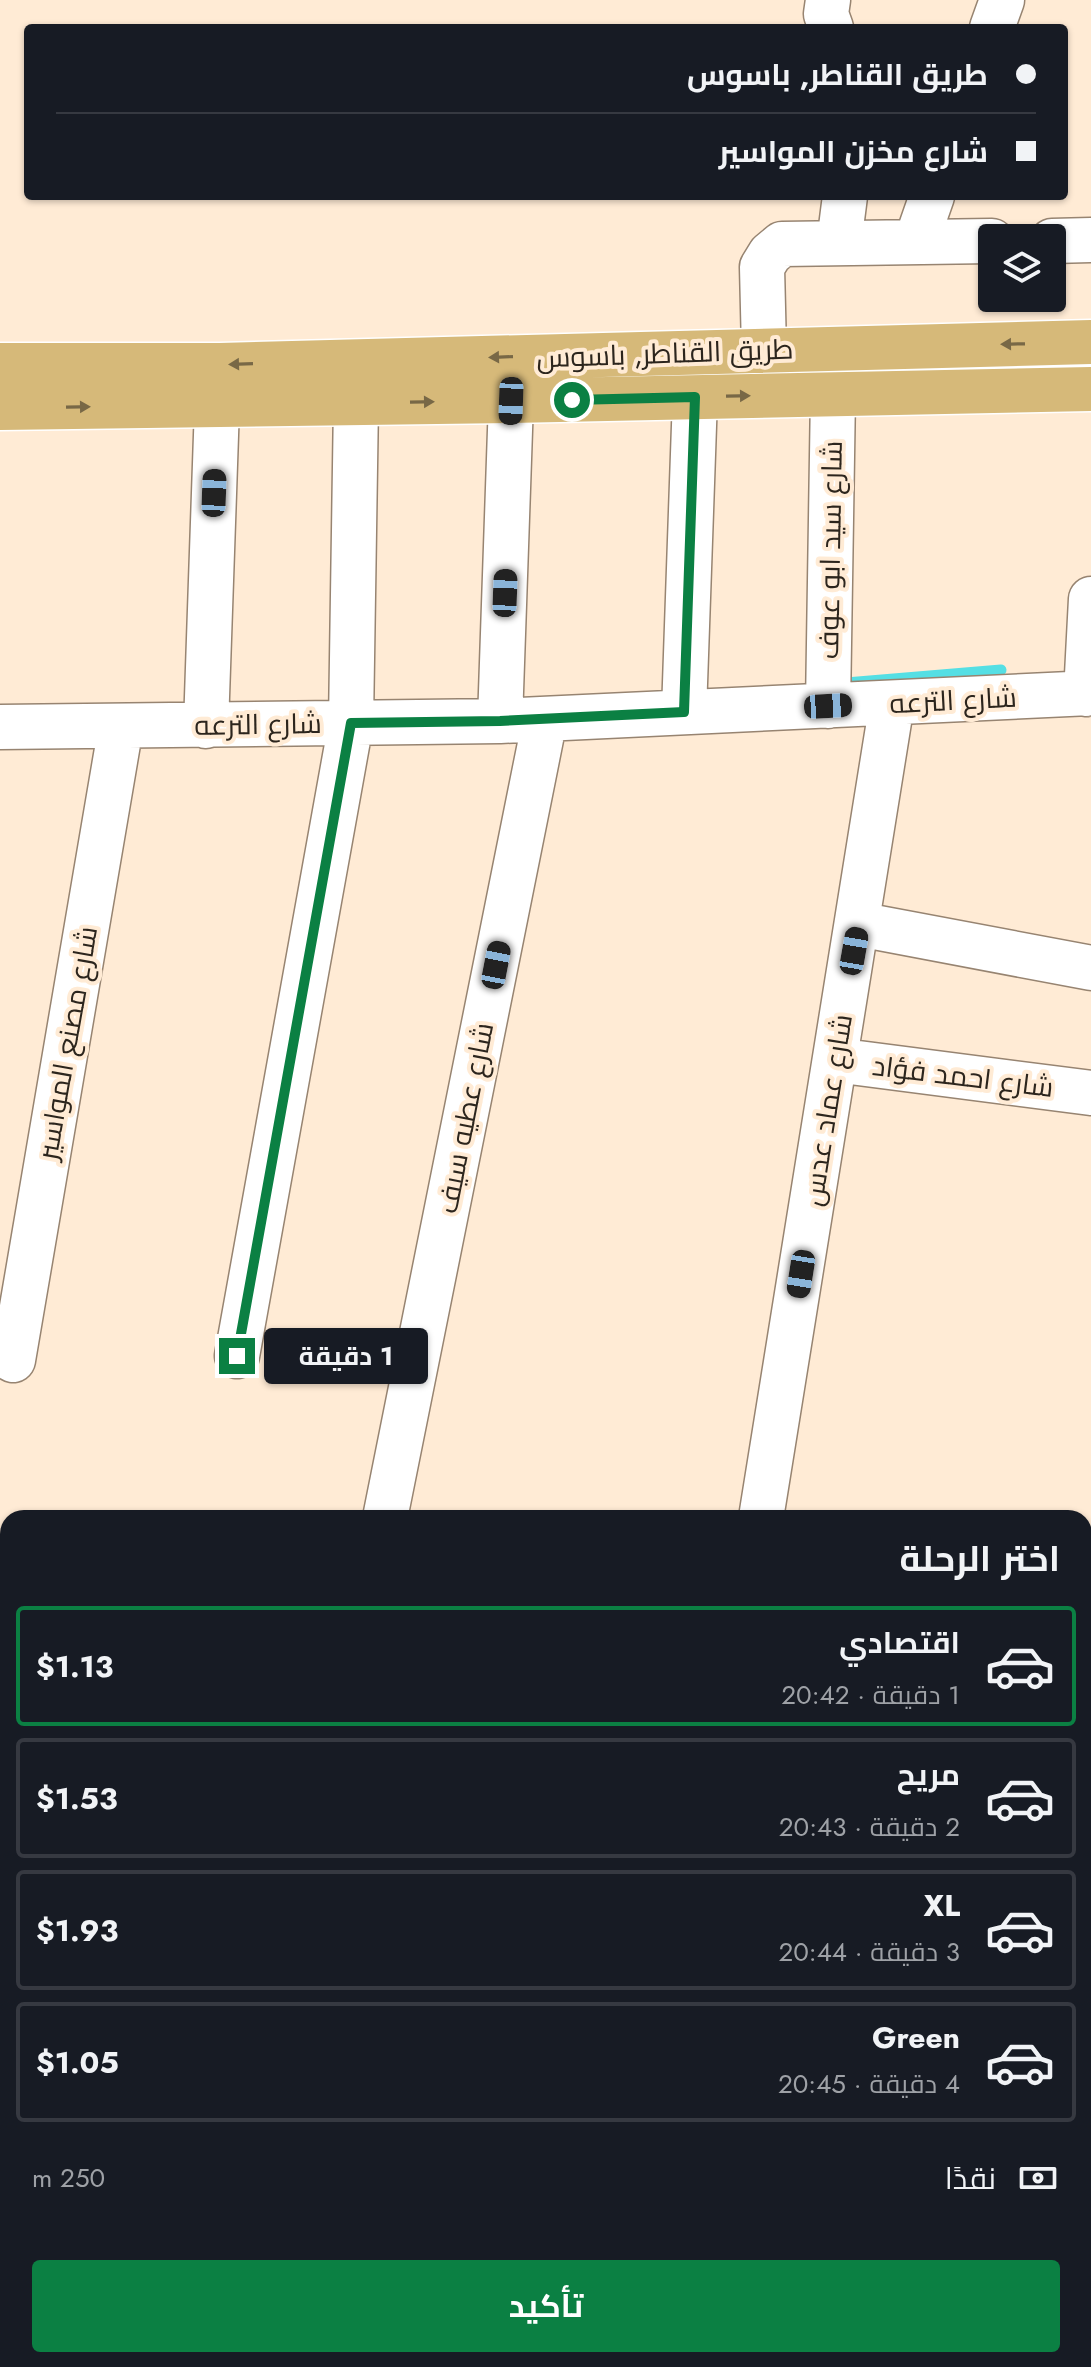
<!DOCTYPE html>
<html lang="ar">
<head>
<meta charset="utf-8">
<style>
	body { margin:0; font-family:Jost,Cairo,sans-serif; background:#242831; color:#f1f3f6; direction:rtl; height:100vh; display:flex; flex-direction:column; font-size:30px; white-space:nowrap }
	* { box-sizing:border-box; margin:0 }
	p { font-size:26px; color:#9ea1a6 }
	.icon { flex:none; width:44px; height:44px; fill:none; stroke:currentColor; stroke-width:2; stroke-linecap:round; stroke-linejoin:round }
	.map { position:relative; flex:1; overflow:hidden; direction:ltr }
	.side { position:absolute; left:0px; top:1510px; width:1092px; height:858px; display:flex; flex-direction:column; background:#171b24; border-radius:24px 24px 0 0; box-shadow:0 2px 6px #0004; direction:rtl }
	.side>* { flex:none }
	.banner { position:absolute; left:24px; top:24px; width:1044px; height:176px; border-radius:8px; box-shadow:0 2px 6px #0004; direction:rtl; display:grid; align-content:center; height:176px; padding:0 32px; background:#171b24 }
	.controls { position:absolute; left:978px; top:224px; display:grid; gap:16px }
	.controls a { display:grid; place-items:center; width:88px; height:88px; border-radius:8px; background:#171b24; box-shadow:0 2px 6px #0004; font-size:40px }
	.end { position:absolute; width:36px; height:36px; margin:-18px; border:10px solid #0b8043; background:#fff; box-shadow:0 0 0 4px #fff }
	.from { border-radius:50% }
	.bubble { position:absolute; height:56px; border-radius:8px; background:#171b24; box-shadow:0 2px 6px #0004; font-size:26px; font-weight:700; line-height:56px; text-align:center; direction:rtl }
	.car { position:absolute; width:24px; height:48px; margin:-24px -12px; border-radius:10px; box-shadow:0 0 6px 2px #0007; background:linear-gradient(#222 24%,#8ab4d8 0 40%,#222 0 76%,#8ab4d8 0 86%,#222 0) }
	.banner b { display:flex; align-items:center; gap:28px; height:76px; font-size:30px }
	.banner b+b { border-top:2px solid #363941 }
	.banner i { width:20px; height:20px; background:#f1f3f6 }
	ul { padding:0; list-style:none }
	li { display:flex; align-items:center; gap:24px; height:120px; margin:0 16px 12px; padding:0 16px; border:4px solid #363941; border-radius:8px }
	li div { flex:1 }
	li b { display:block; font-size:30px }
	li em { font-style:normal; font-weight:700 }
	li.on { border-color:#0b8043 }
	li>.icon { width:72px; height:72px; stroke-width:1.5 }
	h2 { padding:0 32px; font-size:36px; line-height:96px }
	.pay { display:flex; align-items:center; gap:20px; height:88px; padding:0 32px; font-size:30px }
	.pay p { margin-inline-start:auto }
	.cta { display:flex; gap:16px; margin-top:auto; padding:16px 32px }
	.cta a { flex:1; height:92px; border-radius:8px; background:#0b8043; color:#fff; font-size:32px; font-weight:700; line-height:92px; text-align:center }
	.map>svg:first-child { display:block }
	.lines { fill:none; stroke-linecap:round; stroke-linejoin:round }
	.stream { stroke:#55dfe4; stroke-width:11 }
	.canal { stroke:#55dfe4; stroke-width:40 }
	.minor-casing { stroke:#978471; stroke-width:47 }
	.major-casing { stroke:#fff; stroke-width:47 }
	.minor { stroke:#fff; stroke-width:44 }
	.major { stroke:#d6b979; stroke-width:44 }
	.oneway { fill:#786846 }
	.route { stroke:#0b8043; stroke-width:10 }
	.labels { text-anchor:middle; stroke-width:8; stroke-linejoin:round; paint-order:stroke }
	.street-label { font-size:28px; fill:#2c251d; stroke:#ffebd5 }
</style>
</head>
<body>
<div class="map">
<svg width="1091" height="2367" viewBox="0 0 1091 2367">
	<rect width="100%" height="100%" fill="#ffebd5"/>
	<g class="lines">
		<path class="stream" d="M846 683 1001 670"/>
		<path class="canal" d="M0 1683 8 1686
			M1084 1893 1091 1894"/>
		<g class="minor-casing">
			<path id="minor" d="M828 0 826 14 831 28
				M992 28 1002 0
				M1052 241 1091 240
				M916 242 932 196
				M839 243 845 196
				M764 350 762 267 770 254 782 244 992 241
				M1086 694 1091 599
				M828 706 833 394
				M684 712 695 397
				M500 721 511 401
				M206 726 217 406
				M0 727 500 721 1091 693
				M858 924 1091 968
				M835 1060 1091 1093
				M237 1356 351 723 356 403
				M13 1360 121 726
				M385 1518 545 719
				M761 1518 892 703
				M0 1644 8 1646
				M0 1738 8 1740
				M1084 1855 1091 1857
				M1084 1949 1091 1950
				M1084 2048 1091 2037
				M887 2367 891 2360"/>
		</g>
		<g class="major-casing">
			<path id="major" d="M0 365H220L1091 342
				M0 408 511 401 1091 389"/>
		</g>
		<use href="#minor" class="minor"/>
		<use href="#major" class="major"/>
	</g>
	<defs><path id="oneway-solid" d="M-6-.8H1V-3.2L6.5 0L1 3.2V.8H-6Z" transform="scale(2)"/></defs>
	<g class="oneway">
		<use href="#oneway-solid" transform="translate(1013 344) rotate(179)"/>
		<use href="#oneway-solid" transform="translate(501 357) rotate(178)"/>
		<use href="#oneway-solid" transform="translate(241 364) rotate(178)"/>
		<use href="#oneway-solid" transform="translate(738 396) rotate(-1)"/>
		<use href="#oneway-solid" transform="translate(422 402) rotate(-1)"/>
		<use href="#oneway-solid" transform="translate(78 407) rotate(-1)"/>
	</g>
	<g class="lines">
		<path class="route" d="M237 1356 351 723 500 721 684 712 695 397 572 400"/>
	</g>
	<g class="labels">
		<g class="street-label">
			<text transform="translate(665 353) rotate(-2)" y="10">طريق القناطر, باسوس</text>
			<text transform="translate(830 550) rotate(-89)" y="10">شارع سيد ابو عوف</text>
			<text transform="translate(953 700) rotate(-3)" y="10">شارع الترعه</text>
			<text transform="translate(258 724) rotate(-1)" y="10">شارع الترعه</text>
			<text transform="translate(67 1043) rotate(-80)" y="10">شارع مصنع المواسير</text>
			<text transform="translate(963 1076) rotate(7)" y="10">شارع احمد فؤاد</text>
			<text transform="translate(827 1110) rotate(-81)" y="10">شارع عماد عدس</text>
			<text transform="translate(465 1118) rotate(-79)" y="10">شارع عطيه سيف</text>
		</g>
	</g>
</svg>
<div class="controls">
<a><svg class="icon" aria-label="layers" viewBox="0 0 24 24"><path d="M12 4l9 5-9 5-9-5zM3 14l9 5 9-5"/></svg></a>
</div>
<i class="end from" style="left:572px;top:400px"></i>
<i class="end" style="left:237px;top:1356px"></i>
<div class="bubble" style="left:264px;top:1328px;width:164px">1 دقيقة</div>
<i class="car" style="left:511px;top:401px;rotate:182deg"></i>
<i class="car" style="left:214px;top:493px;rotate:2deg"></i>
<i class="car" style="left:505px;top:593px;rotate:2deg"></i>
<i class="car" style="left:828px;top:706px;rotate:87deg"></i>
<i class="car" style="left:854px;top:951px;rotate:10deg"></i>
<i class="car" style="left:496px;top:965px;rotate:11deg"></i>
<i class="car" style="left:801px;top:1274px;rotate:189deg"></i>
<div class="banner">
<b><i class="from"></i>طريق القناطر, باسوس</b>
<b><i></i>شارع مخزن المواسير</b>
</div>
<section class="side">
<h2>اختر الرحلة</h2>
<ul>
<li class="on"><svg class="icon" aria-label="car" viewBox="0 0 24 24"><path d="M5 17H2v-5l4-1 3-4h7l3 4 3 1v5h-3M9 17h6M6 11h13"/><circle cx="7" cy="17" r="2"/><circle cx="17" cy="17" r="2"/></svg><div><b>اقتصادي</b><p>1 دقيقة · 20:42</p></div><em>$1.13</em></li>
<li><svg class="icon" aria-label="car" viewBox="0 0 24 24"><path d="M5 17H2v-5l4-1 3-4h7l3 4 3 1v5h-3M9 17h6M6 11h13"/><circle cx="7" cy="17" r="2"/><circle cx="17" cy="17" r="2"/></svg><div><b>مريح</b><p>2 دقيقة · 20:43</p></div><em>$1.53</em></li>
<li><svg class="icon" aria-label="car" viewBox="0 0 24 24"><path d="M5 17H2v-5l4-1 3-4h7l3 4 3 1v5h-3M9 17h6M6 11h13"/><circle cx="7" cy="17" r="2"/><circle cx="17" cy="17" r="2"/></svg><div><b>XL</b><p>3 دقيقة · 20:44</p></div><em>$1.93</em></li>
<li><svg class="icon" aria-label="car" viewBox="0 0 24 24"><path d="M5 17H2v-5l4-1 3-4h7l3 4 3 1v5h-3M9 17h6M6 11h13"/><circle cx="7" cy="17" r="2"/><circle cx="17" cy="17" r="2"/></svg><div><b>Green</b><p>4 دقيقة · 20:45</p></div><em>$1.05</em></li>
</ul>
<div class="pay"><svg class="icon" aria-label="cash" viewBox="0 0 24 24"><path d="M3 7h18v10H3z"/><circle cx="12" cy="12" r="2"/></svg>نقدًا<p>250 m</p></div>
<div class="cta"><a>تأكيد</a></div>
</section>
</div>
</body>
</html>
